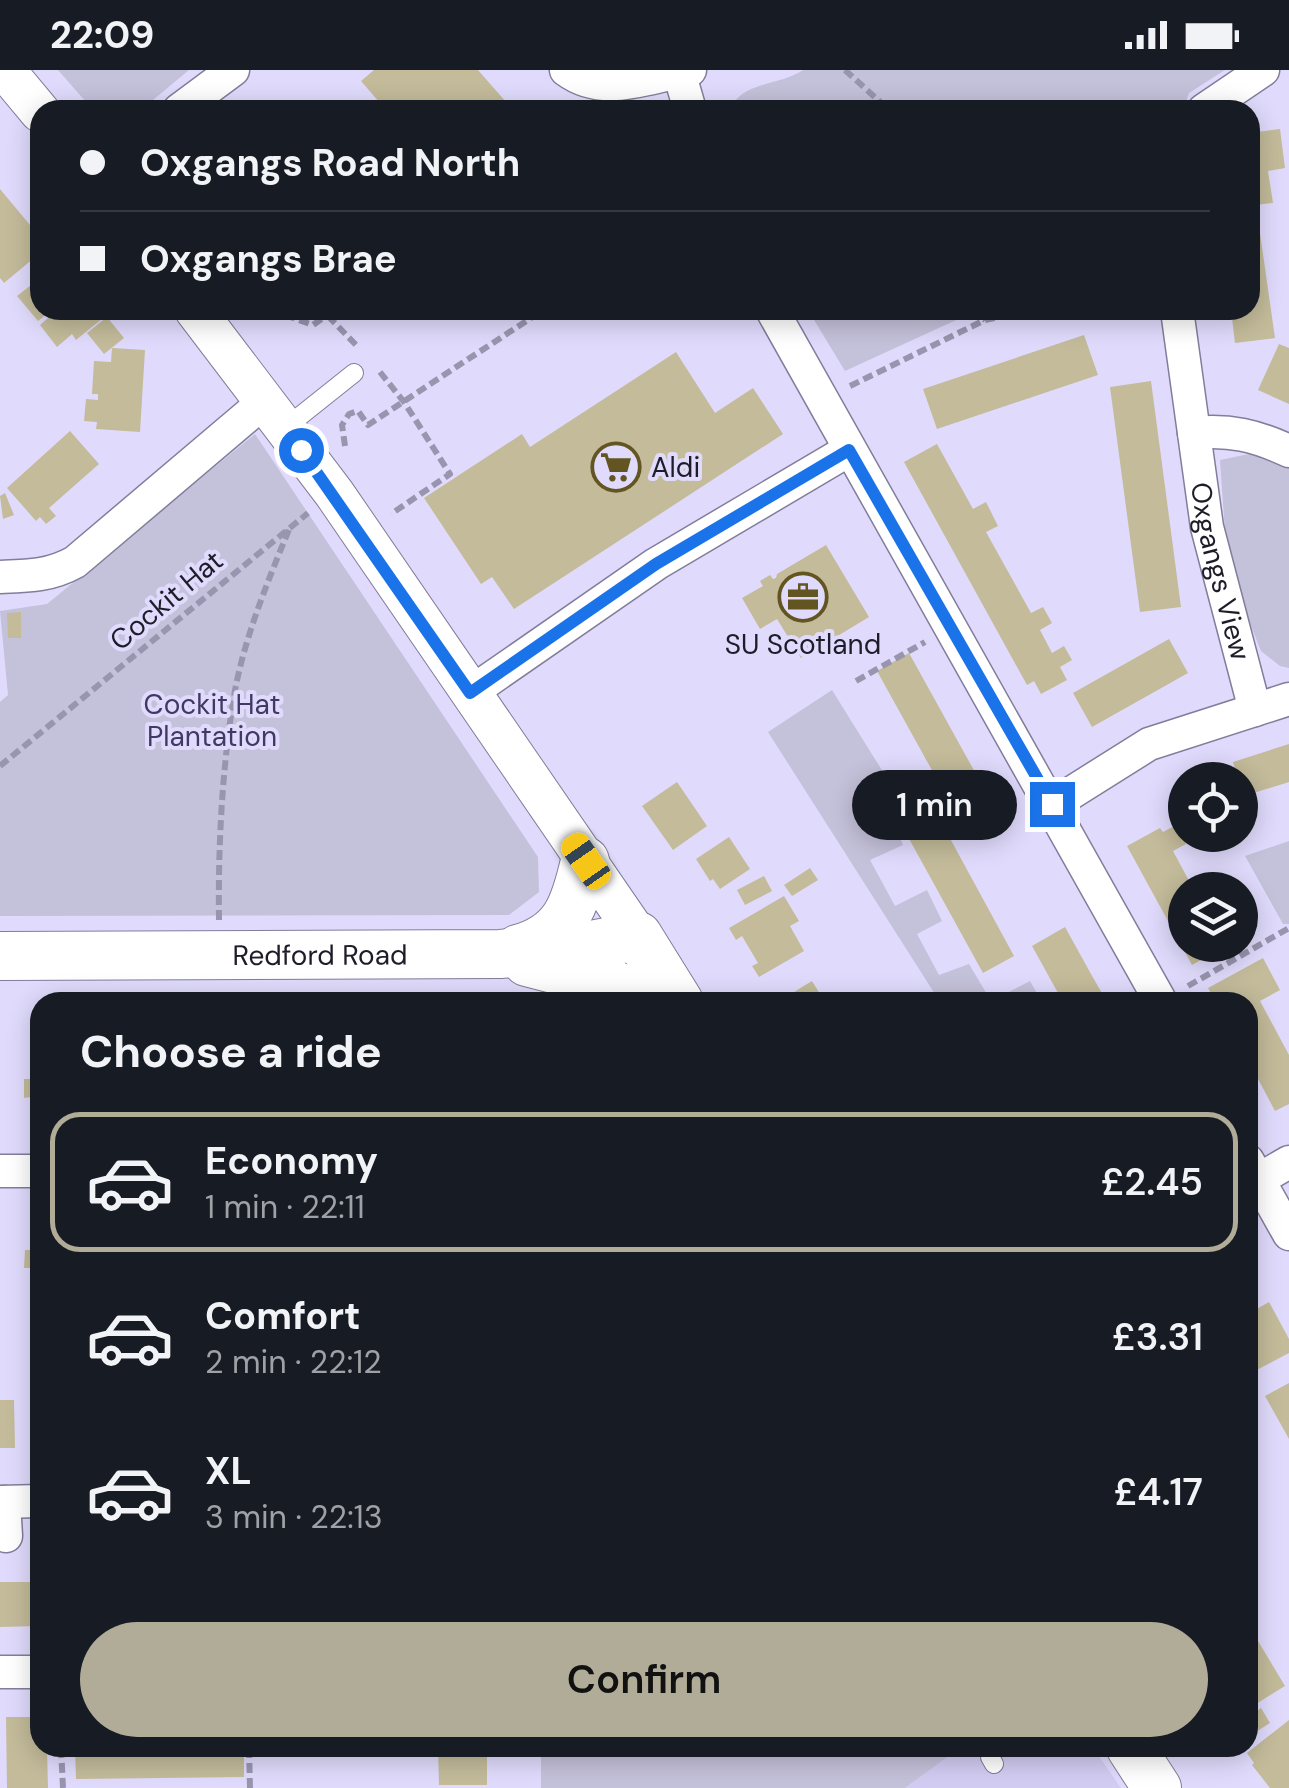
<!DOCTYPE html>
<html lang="en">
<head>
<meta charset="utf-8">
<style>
	body { margin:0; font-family:"DM Sans",sans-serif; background:#20242c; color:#f1f3f6; height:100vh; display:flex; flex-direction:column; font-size:38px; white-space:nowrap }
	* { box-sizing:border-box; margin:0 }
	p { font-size:32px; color:#9ea1a6 }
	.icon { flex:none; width:55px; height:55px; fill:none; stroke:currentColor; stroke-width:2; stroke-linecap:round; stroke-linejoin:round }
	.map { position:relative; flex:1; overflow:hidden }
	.sheet { position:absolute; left:30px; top:922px; width:1228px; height:765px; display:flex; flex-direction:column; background:#171b24; border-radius:30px; box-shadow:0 5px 25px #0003 }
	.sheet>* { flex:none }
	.top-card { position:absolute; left:30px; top:30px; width:1230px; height:220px; border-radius:30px; box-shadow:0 5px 25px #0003; display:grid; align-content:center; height:220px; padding:0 50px; background:#171b24 }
	.tools { position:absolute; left:1168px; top:692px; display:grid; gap:20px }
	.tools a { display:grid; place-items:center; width:90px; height:90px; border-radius:50%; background:#171b24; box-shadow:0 5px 25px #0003; font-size:50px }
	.end { position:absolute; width:45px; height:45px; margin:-22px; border:12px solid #1a73e8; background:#fff; box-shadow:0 0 0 5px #fff }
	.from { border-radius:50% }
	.bubble { position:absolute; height:70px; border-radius:35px; background:#171b24; box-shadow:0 5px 25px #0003; font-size:32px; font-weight:600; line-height:70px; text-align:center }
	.car { position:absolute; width:30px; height:60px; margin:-30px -15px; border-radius:12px; box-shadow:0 0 8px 2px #0007; background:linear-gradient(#f5c518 24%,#345 0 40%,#f5c518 0 76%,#345 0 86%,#f5c518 0) }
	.top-card b { display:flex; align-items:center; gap:35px; height:95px; font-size:38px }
	.top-card b+b { border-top:2px solid #363941 }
	.top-card i { width:25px; height:25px; background:#f1f3f6 }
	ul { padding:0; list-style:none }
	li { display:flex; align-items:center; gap:30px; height:140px; margin:0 20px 15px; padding:0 30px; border:5px solid transparent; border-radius:30px }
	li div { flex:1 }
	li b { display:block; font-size:38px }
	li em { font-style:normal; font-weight:600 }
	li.selected { border-color:#b1ac97 }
	li>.icon { width:90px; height:90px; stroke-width:1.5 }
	h2 { padding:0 50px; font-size:45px; line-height:120px }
	.cta { display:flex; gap:20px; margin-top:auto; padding:20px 50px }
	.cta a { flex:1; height:115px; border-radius:60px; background:#b1ac97; color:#111; font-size:40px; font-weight:600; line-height:115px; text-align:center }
	.status { display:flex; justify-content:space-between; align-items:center; height:70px; padding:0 50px; background:#171b24; direction:ltr }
	.status svg { height:28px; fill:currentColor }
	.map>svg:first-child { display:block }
	.built { fill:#d2ccf3 }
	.green { fill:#c4c1da }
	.building { fill:#c3bb9a }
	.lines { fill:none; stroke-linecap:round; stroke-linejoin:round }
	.service-casing { stroke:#827d9b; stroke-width:20 }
	.minor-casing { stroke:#827d9b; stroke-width:35 }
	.tertiary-casing { stroke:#827d9b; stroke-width:42 }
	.secondary-casing { stroke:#827d9b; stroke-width:50 }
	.path { stroke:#9995af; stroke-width:6; stroke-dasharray:10 5; stroke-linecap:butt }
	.service { stroke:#fff; stroke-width:18 }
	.minor { stroke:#fff; stroke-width:32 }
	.tertiary { stroke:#fff; stroke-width:40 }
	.secondary { stroke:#fff; stroke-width:48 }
	.route { stroke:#1a73e8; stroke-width:12 }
	.labels { text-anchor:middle; stroke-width:8; stroke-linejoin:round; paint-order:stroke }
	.poi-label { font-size:28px; fill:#1e1c28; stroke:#e0dbfc; text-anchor:start }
	.street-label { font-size:28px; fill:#1e1c28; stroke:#e0dbfc }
	.park-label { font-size:28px; fill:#413863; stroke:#e0dbfc }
</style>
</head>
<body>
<div class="status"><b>22:09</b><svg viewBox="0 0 49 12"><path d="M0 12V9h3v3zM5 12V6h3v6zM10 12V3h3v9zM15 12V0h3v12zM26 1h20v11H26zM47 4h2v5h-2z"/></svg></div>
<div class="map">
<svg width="1289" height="1718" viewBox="0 0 1289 1718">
	<rect width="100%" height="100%" fill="#e0dbfc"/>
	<path class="built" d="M960 1678H1093L1121 1718H905Z"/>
	<path class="green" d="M58 0H189L141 40H93Z
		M803 0H1225L1189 23 1183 40H730C741 11 780 16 803 0Z
		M808 240H978L845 301Z
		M255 364 538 787 539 822 509 845 0 846V632L8 625 0 541 47 534Z
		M1249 384 1289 394V598L1280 596 1261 581 1251 556 1226 476 1220 390Z
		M832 620 893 718 881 723 903 775 870 790 895 836 927 820 942 851 917 864 939 905 969 894 991 931 1030 911 1042 932H940L768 662Z
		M1289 771V854H1283L1245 786Z
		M541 1678H960L905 1718H541Z"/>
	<path class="building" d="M374 0H478L513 40H450L445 34 438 40H386L361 11Z
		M1280 59 1285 98 1268 101 1273 133 1256 135 1275 268 1235 273 1231 240H1250V63Z
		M0 119 40 167V183L4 213 0 208Z
		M40 208V240H97L103 248 76 270 72 264 57 277 40 255 54 243 52 240 38 251 17 226Z
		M107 247 124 268 104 284 87 263Z
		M1084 265 1098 305 937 359 923 319Z
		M1279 274 1289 278V334L1258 320Z
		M112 278 145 280 140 362 96 359 97 352 84 351 86 329 98 330V324H92L94 291 111 292Z
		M676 282 715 343 753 318 783 364 514 539 492 507 481 514 424 428 522 364 530 377Z
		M1151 311 1181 537 1140 542 1110 317Z
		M70 361 99 394 49 438 56 446 46 454 40 447 36 451 7 418Z
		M937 374 973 439 986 432 998 456 986 462 1031 543 1043 537 1052 553 1040 560 1052 583 1064 576 1072 590 1060 597 1067 610 1041 624 1034 611 1027 615 904 392Z
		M5 423 14 445 3 449 0 426Z
		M826 475 869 547 801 588 777 549 760 559 742 528 763 516 760 511 770 505 773 509 776 508 777 504Z
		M21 542V568H8L7 543Z
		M1169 569 1188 603 1092 657 1073 623Z
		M909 583 981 713 949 731 877 601Z
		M1289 674V712L1247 725 1248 730 1240 732V710H1205L1235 700 1233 692Z
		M677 712 707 756 673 780 642 736Z
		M934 739 1014 886 983 903 902 756Z
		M1176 755 1186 774 1173 781 1194 820H1185V875H1228L1192 895 1127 776 1160 758 1163 762Z
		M729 767 750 799 720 819 713 809 710 811 696 789Z
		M810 798 818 810 792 826 784 815Z
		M764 806 772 821 745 835 737 820Z
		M784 826 799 851 790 856 804 881 759 907 752 896 758 893 742 866 736 870 729 858Z
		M1065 857 1091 904 1107 932H1063L1032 876Z
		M1263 888 1280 920 1260 931 1289 985V1034L1275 1041 1248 990V932H1216L1208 918Z
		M812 911 825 932H779L802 917Z
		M24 1009H40V1049H31V1027L24 1028Z
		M32 1158H40V1198H24L25 1180H32Z
		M1269 1232 1289 1269V1283L1249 1304 1248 1244Z
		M1289 1313V1369L1265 1326Z
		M0 1330H14L15 1378H0Z
		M0 1512H40V1556L0 1557Z
		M1258 1571 1285 1616 1248 1639V1577Z
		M1261 1638 1270 1653 1248 1667V1647Z
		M6 1647H40V1678H47L48 1718H7Z
		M1289 1650V1718H1270L1252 1695 1254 1693 1247 1683Z
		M75 1678H244V1707L76 1709Z
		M438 1678H487V1715H439Z"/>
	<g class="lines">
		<g class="service-casing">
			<path id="service" d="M285 358 354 303
				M991 1678 990 1687 994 1694"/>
		</g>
		<g class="minor-casing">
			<g id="minor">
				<path d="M566 0C604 28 646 7 690 0"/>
				<path d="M679 2 690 40"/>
				<path d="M179 40 233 0"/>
				<path d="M1204 40 1263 0"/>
				<path d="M772 240 1161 932"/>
				<path id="s1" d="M1177 240 1207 457 1255 640"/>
				<path d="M1194 363C1229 359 1257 366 1289 381"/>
				<path d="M0 507C28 506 50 506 75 492L265 331"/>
				<path d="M470 623 656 494 849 380"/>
				<path d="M1052 735 1149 674 1289 629"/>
				<path d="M1248 1091 1289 1164"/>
				<path d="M0 1101H40"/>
				<path d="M1258 1110 1289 1092"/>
				<path d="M0 1432 40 1431"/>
				<path d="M4 1432 6 1466"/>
				<path d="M0 1602H40"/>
			</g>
		</g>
		<g class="tertiary-casing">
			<path id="tertiary" d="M5 0 40 42
				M195 240 334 423 638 866"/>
		</g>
		<g class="secondary-casing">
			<g id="secondary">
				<path d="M518 879C566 866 575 835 585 791"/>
				<path id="s2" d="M0 886 500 884 580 877 638 866 679 932"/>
				<path d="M527 892 615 915 648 932"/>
				<path d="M1131 1678 1157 1718"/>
			</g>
		</g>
		<path class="path" d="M845 0 889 40
			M271 240 313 255 334 240
			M972 240 985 250
			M328 246 358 277
			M380 302 404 332 450 404 391 444
			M850 316 985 250 1035 240
			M345 376 342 355 349 344 358 341 368 355 543 240
			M856 611 925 572
			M0 696 308 443
			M219 850C218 776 222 699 234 626 244 568 268 511 290 457
			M1188 916 1289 858
			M61 1678 63 1718
			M249 1678 250 1718"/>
		<use href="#service" class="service"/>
		<use href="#minor" class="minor"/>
		<use href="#tertiary" class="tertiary"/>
		<use href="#secondary" class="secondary"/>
	</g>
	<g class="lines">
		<path class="route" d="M301 380 470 623 656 494 849 380 1052 734"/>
	</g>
	<defs>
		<g id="supermarket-ring" transform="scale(2.5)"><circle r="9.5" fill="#e0dbfc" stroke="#625522" stroke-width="1.5"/><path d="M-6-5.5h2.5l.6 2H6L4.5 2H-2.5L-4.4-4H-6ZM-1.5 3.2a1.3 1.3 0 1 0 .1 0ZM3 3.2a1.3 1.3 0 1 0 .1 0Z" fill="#625522"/></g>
		<g id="office-ring" transform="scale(2.5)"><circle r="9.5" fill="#e0dbfc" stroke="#625522" stroke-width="1.5"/><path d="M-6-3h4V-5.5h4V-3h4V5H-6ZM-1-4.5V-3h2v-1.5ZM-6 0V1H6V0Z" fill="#625522"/></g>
	</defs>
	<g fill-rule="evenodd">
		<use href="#supermarket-ring" x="616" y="397"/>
		<use href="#office-ring" x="803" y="527"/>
	</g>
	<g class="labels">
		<g class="poi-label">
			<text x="651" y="407">Aldi</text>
			<text x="803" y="584" text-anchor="middle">SU Scotland</text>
		</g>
		<g class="street-label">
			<text dy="10" stroke="none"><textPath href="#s1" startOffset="265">Oxgangs View</textPath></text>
			<text transform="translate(166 530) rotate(-40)" y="10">Cockit Hat</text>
			<text dy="10" stroke="none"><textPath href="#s2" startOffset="320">Redford Road</textPath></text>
		</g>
		<g class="park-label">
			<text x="212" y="644">Cockit Hat<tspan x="212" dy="32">Plantation</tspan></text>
		</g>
	</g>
</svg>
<div class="tools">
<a><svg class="icon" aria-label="locate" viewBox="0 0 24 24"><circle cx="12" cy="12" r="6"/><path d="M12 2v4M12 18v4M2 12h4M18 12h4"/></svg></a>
<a><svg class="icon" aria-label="layers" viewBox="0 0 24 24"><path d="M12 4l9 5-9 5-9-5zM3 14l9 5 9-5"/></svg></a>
</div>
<i class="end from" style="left:301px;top:380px"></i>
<i class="end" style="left:1052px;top:734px"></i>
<div class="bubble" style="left:852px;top:700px;width:165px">1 min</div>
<i class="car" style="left:586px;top:791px;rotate:325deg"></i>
<div class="top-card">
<b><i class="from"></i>Oxgangs Road North</b>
<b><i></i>Oxgangs Brae</b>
</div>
<section class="sheet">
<h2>Choose a ride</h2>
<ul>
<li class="selected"><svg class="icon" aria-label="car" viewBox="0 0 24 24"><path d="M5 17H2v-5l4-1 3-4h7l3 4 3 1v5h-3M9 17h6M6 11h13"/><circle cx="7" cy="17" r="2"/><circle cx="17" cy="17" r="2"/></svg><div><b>Economy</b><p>1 min · 22:11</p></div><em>£2.45</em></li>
<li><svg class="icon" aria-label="car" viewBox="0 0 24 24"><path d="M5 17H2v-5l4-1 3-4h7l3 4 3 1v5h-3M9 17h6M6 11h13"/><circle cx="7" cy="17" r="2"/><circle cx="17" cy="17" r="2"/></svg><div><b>Comfort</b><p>2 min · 22:12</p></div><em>£3.31</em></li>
<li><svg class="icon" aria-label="car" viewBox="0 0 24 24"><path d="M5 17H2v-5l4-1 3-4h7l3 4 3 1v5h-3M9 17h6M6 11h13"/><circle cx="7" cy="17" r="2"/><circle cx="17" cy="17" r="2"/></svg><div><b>XL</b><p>3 min · 22:13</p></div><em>£4.17</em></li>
</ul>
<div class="cta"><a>Confirm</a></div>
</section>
</div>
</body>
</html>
